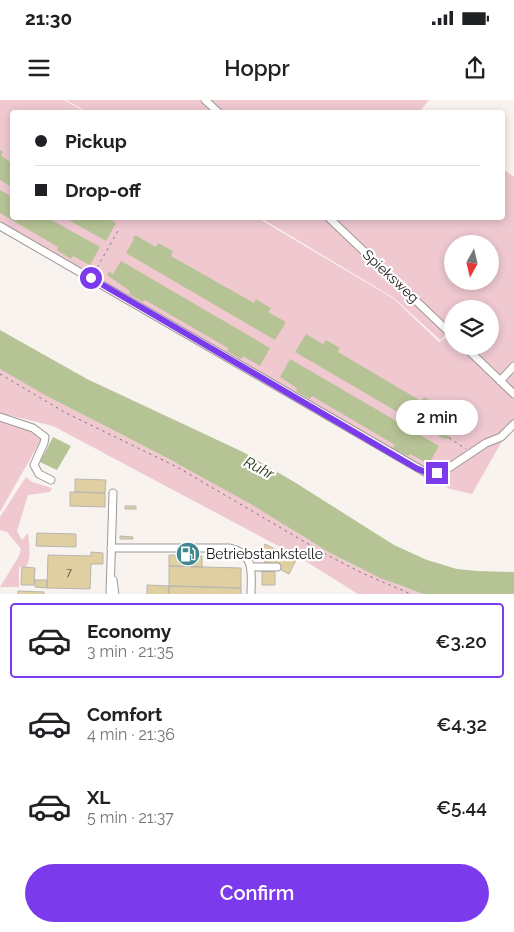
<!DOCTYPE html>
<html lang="en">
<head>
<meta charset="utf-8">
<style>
	body { margin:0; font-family:Raleway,sans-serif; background:#f6f6f6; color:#202124; height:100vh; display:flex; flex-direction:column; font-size:19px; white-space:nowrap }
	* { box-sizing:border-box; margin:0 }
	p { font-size:16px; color:#757577 }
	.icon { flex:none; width:28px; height:28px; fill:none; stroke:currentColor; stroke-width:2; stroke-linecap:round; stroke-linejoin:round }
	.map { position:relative; height:494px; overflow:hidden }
	.details { display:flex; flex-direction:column; background:#fff; flex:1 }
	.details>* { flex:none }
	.banner { position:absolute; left:10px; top:10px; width:495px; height:110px; border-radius:5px; box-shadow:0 2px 8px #0003; display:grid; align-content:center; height:110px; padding:0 25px; background:#fff }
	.needle { width:32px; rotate:188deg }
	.tools { position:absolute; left:444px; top:135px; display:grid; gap:10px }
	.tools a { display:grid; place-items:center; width:55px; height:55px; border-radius:50%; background:#fff; box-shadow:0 2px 8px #0003; font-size:25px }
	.end { position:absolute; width:22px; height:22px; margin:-11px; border:6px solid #7c3aed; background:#fff; box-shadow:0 0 0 2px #fff }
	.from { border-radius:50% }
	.bubble { position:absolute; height:35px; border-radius:18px; background:#fff; box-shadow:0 2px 8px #0003; font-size:16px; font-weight:600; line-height:35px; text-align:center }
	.banner b { display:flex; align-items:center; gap:18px; height:48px; font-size:19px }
	.banner b+b { border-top:1px solid #e0e0e0 }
	.banner i { width:12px; height:12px; background:#202124 }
	ul { padding:9px 0 0; list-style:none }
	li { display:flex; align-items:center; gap:15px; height:75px; margin:0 10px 8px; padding:0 15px; border:2px solid transparent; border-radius:5px }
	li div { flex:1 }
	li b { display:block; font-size:19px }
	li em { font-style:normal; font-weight:600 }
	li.selected { border-color:#7c3aed }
	li>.icon { width:45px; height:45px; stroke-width:1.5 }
	.cta { display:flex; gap:10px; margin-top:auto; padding:10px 25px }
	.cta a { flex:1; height:58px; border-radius:30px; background:#7c3aed; color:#fff; font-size:20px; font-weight:600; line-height:58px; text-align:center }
	.status { display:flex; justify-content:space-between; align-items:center; height:35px; padding:0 25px; background:#fff; direction:ltr }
	.status svg { height:14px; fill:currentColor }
	header { display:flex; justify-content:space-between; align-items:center; height:65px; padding:0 25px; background:#fff; font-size:22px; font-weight:600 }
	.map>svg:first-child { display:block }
	.green { fill:#efc8d0; fill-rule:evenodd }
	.water { fill:#b6c395 }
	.building { fill:#e0cfa1; stroke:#b7b5af }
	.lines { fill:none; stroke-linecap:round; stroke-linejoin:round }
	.minor-casing { stroke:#9d9894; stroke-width:9 }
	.path { stroke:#7d7977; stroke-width:1; stroke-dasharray:2.5 4; stroke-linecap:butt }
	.minor { stroke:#fff; stroke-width:7 }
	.route { stroke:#7c3aed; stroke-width:6 }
	.labels { text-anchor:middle; stroke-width:4.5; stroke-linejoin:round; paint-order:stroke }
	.number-label { font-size:11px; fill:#484336 }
	.street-label { font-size:14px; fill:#161413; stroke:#fff }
	.poi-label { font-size:14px; fill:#161413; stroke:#fff; text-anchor:start }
	.water-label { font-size:15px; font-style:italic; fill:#28300c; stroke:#fff }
</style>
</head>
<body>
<div class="status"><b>21:30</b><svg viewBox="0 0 49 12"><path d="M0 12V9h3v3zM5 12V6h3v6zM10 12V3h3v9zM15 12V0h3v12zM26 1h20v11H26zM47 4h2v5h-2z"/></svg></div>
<header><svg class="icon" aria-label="menu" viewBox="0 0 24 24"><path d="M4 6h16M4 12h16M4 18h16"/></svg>Hoppr<svg class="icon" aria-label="share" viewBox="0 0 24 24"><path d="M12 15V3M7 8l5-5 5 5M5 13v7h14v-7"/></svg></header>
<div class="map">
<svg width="514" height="495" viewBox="0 0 514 495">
	<rect width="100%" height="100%" fill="#f9f3ef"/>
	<path class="green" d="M0 0H64L85 12H12V118H258L394 199 439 242 450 235 452 237V246H462L514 295V320L472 394 450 389 96 179 0 126Z
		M66 0H429L420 11 421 12H87Z
		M503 69 514 77V294L464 246H490V209H452V235L450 232 440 240 394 198 261 118H502ZM452 144H490V181H452Z
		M0 269C81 316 167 356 248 402 276 418 301 437 329 452 359 469 390 483 423 494H358L299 457 53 326 0 313Z
		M0 319 24 327 42 338 0 412Z
		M26 377 32 382 52 388 50 392 28 395 17 431 22 440 28 433C29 444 32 458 26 467H19V487H0L19 456 21 449 7 432 0 430V417Z"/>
	<path class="water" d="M0 50 3 52 1 56 12 63V87L0 80Z
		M0 90 12 97V118H48L100 147 90 165 73 156 71 159 57 150 58 147 0 113Z
		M65 118H107L116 123 106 141Z
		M135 135 156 147 158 143 173 151 171 156 254 203 256 199 271 208 268 212 286 222 275 240 126 153 134 139 133 138Z
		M121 161 270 248 260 266 243 256 241 259 227 251 228 248 145 200 143 202 129 194 130 191 107 175 109 172 113 174Z
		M0 230 87 279 243 352 296 383 394 445 427 460 457 469 477 471 514 472V494H423L380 478 330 453 249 403 167 358 45 295 0 269Z
		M306 234 323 244 326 240 340 248 338 252 421 301 424 297 438 305 436 310 455 320 447 334 450 337 448 339 445 338 444 339 295 252Z
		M290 259 439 346 431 360 433 361 431 365 410 354 408 356 393 348 395 345 312 296 310 299 296 291 297 288 280 277Z
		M53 337 71 346 57 370 40 362Z"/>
	<path class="building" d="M75 379 106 380 105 393 75 392Z
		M70 392 105 393V407L70 406Z
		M125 406H136V409H125Z
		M37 433 76 434V447L36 446Z
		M120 436 133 437V439H120Z
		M265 444 296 460 289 474 258 458Z
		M91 452 103 453V464H91L90 489 47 488 48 455 91 456Z
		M169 455 202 456V467L169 466Z
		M169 466 241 468V488L169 486Z
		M22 467 35 468 34 485H21Z
		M262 471 275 472V485H262Z
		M35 480H47V488L35 487Z
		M147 485 169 486V495H147Z
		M169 486 241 488V495H169Z
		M18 491 44 492V495H18Z"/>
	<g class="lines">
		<g class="minor-casing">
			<path id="minor" d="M205 0 218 12
				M329 118 452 235
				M0 126 425 372 437 373 444 371 486 343 501 337 514 324
				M464 246 514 294
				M500 281 514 266
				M0 317 33 328 45 337 44 343 34 365 39 374 51 380
				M111 448H229C256 454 251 473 251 495
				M251 467H277
				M113 480 115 495
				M110 495 113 393"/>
		</g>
		<path class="path" d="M94 173 119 129
			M0 274 66 313 177 367 327 455 362 473 413 495
			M449 338 466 349"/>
		<use href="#minor" class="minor"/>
	</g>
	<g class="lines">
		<path class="route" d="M91 178 416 368 425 372 437 373"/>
	</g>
	<defs>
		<g id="fuel-disc" transform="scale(1.25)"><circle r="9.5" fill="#418791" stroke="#fff"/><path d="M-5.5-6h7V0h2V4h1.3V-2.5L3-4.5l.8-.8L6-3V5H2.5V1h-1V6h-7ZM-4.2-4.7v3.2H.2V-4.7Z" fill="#fff"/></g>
	</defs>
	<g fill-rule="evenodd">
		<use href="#fuel-disc" x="188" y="454"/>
	</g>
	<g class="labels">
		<g class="number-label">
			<text x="69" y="476">7</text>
		</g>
		<g class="street-label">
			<text transform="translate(391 176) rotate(43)" y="5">Spieksweg</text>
		</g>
		<g class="poi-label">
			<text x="206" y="459">Betriebstankstelle</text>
		</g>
		<g class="water-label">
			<text transform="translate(259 368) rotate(27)" y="5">Ruhr</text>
		</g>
	</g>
</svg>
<div class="tools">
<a><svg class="needle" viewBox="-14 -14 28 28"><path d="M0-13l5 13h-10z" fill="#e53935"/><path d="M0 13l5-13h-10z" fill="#757577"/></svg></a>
<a><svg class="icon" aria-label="layers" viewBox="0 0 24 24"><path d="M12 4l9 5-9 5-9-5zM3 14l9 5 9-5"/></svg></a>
</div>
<i class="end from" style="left:91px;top:178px"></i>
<i class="end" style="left:437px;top:373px"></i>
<div class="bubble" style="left:396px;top:300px;width:82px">2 min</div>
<div class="banner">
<b><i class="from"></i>Pickup</b>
<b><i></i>Drop-off</b>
</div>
</div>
<section class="details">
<ul>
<li class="selected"><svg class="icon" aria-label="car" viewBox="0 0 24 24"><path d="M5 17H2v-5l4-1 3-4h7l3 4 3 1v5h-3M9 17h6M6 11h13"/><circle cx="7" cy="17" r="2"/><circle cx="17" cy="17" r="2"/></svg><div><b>Economy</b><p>3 min · 21:35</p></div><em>€3.20</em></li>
<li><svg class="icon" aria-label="car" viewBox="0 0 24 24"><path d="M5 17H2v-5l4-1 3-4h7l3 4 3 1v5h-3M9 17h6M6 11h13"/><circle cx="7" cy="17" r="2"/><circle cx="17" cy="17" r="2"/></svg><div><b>Comfort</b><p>4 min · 21:36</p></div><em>€4.32</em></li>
<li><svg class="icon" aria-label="car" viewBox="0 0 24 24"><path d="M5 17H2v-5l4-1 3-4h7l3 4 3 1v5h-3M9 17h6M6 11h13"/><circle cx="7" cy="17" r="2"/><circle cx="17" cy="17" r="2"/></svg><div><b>XL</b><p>5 min · 21:37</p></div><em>€5.44</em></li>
</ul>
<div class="cta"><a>Confirm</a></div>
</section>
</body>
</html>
